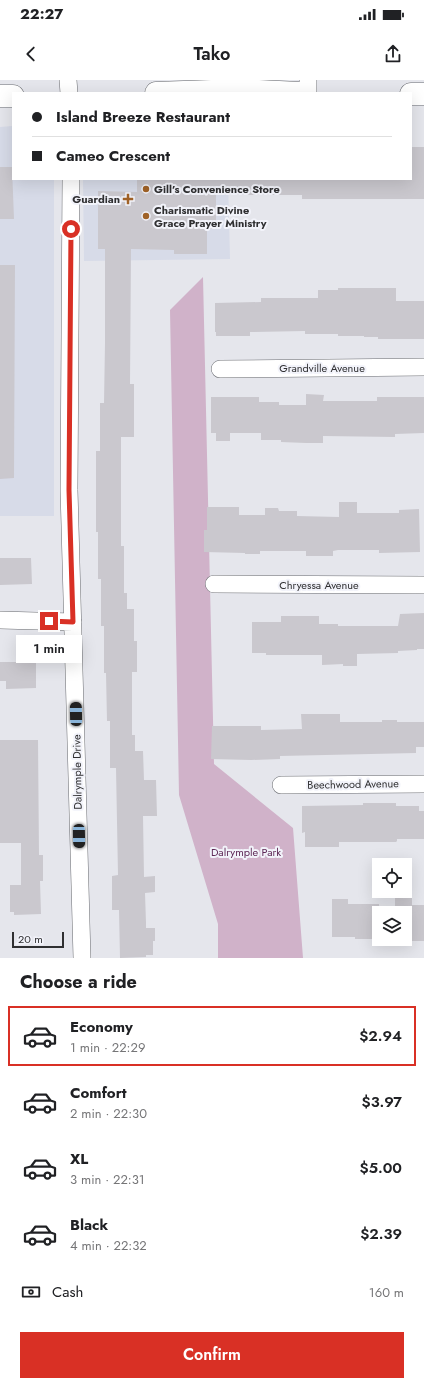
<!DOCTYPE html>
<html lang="en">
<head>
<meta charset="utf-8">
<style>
	body { margin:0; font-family:Jost,sans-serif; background:#f6f6f6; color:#202124; height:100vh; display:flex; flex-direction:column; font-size:15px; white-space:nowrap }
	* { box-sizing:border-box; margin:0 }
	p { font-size:13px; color:#757577 }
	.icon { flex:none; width:22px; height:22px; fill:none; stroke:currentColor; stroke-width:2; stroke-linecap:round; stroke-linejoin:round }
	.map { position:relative; height:878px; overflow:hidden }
	.sheet { display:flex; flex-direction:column; background:#fff; flex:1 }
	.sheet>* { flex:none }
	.guide { position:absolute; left:12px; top:12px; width:400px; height:88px; border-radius:0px; box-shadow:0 4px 16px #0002; display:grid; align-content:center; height:88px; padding:0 20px; background:#fff }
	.buttons { position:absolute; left:372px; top:778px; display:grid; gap:8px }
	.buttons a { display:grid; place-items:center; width:40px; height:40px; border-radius:0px; background:#fff; box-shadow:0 4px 16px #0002; font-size:20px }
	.scale { position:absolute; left:12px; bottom:10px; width:52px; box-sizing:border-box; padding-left:4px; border:2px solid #2f2f31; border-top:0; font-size:11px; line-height:14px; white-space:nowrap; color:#2f2f31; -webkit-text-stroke:3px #f2f3fa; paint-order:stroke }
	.end { position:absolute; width:18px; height:18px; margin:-9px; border:5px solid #d93025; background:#fff; box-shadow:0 0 0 2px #fff }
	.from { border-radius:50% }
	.bubble { position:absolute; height:28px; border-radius:0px; background:#fff; box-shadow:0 4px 16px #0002; font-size:13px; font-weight:600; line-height:28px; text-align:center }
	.car { position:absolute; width:12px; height:24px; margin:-12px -6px; border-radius:5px; box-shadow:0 0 3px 1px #0007; background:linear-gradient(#222 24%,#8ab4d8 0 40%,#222 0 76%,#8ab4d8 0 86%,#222 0) }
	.guide b { display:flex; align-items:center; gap:14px; height:38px; font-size:15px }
	.guide b+b { border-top:1px solid #e0e0e0 }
	.guide i { width:10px; height:10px; background:#202124 }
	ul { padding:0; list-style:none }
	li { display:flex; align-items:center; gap:12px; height:60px; margin:0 8px 6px; padding:0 12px; border:2px solid transparent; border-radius:0px }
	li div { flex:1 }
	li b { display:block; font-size:15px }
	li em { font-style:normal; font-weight:600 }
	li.selected { border-color:#d93025 }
	li>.icon { width:36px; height:36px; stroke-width:1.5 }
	h2 { padding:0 20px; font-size:18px; line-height:48px }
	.pay { display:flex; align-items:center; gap:10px; height:44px; padding:0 20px; font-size:15px }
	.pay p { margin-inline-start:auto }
	.cta { display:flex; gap:8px; margin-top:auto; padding:8px 20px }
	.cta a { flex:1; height:46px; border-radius:0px; background:#d93025; color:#fff; font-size:16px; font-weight:600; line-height:46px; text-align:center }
	.status { display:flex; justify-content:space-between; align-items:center; height:28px; padding:0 20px; background:#fff; direction:ltr }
	.status svg { height:11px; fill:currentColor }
	header { display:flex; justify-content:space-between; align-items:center; height:52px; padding:0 20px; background:#fff; font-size:18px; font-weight:600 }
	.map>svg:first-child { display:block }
	.built { fill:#d7dbe8 }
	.green { fill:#d0b2c9 }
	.building { fill:#cac8ce }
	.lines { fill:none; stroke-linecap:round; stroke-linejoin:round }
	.minor-casing { stroke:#696b70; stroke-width:18 }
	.secondary-casing { stroke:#696b70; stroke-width:23 }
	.minor { stroke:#fff; stroke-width:17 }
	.secondary { stroke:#fff; stroke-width:22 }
	.route { stroke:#d93025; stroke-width:5 }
	.poi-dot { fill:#a06227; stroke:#f2f3fa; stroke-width:1.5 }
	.labels { text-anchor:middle; stroke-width:4; stroke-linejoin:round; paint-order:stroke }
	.poi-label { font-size:11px; font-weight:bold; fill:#2f2f31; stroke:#f2f3fa; text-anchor:start }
	.street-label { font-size:11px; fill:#2f2f31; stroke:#f2f3fa }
	.park-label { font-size:11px; fill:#5e2856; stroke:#f2f3fa }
</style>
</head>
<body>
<div class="status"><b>22:27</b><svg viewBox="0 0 49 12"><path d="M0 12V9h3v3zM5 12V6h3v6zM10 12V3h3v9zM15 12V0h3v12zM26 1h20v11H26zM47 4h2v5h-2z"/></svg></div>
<header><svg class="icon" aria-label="back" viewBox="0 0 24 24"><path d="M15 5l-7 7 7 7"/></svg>Tako<svg class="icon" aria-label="share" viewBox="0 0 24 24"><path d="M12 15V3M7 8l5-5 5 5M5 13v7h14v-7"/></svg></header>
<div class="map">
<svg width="424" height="878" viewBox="0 0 424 878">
	<rect width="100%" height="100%" fill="#e5e6ec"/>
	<path class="built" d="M13 46V99H54V436H0V47Z
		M83 99H228L230 179 84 181Z"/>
	<path class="green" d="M203 197 214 684 293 748 303 878H218V844L179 715 170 230Z"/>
	<path class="building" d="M411 67H424V119H302V115H216V149H207V174H174V170L131 169 130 304H134V357H121V466H124V513H127V529H134V561H137V592H132V655H135V671H143L144 700H156L157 736H143L144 797 155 796V812L145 813 146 843V848H155V861H153V875H146V877L120 878 119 830H112V796L118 795 116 688H110V641H107L106 593H104V546H101V499H98V452H96V371H100V323H104L105 263V169H98V111L137 112V100L411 99Z
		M0 87H12L14 139H0Z
		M0 185H15L14 398 0 399Z
		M338 208H396V221H424V259H378V257H364V256H338V254H305V251L250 252V256H216V252H215V223L261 222V218H318V210H338Z
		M306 314 324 315 323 321H377V317H424V353L395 354V357L323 356V363H306L281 362V360H261V353H230V361H216V353H211V317H259V322H279V325H306Z
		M339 422H357V433H399V430L419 429 420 472 379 473V470H338L333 471V476H306V471H260V474H245V473L204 472V450H207V427H239V435H265V428H278L279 431H297V436L339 437Z
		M0 478H31L32 504 0 505Z
		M424 533V569H417V570L398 571V573L357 574V586H343V584L322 585V575H266V573H252V542H281V536H319V544H338V546H398L400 534Z
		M0 582H36V608L6 609V601H0Z
		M301 634H340V642H382V640H397V642H424V667H416V673L280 676V679L251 680 211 679 212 646H261V650L302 649Z
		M0 660H38L39 775H43V801H40L41 834 14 835V832H10V805H21V763H0Z
		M363 723H396V726H419V731H424V759H397V761L396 762H339V767H305V752L302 753V726L363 725Z
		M395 815H412V825H424V861H405V833H395Z
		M332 819H348V824H379V859H355V857H332Z"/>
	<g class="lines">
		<g class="minor-casing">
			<path id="minor" d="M68 0 69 13
				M308 0V13
				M71 99 69 410 82 878
				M220 289 424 287
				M214 504 424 505
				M0 540 73 542
				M281 705 424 704"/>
		</g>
		<g class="secondary-casing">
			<path id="secondary" d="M156 13 239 10 299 13
				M411 14H424
				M0 16H13"/>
		</g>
		<use href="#minor" class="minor"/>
		<use href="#secondary" class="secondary"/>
	</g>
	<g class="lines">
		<path class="route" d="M49 541 73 542 69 410 71 149"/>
	</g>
	<g class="poi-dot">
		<circle cx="146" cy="109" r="4"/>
		<path d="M126 113h4v4h4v4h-4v4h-4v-4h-4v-4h4z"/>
		<circle cx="146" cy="136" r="4"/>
	</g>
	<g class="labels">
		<g class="poi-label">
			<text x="154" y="113">Gill’s Convenience Store</text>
			<text x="120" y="123" text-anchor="end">Guardian</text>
			<text x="154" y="134">Charismatic Divine<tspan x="154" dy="13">Grace Prayer Ministry</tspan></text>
		</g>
		<g class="street-label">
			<text x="322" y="292">Grandville Avenue</text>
			<text x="319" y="509">Chryessa Avenue</text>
			<text transform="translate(77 692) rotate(-91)" y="4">Dalrymple Drive</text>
			<text transform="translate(353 704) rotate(-1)" y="4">Beechwood Avenue</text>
		</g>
		<g class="park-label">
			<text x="246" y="776">Dalrymple Park</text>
		</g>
	</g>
</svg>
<div class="buttons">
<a><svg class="icon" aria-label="locate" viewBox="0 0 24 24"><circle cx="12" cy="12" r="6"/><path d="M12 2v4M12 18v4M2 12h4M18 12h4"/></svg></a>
<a><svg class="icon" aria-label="layers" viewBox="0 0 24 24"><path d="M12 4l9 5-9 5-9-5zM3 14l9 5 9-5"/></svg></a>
</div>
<div class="scale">20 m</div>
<i class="end from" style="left:71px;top:149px"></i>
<i class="end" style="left:49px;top:541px"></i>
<div class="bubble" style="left:16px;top:555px;width:66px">1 min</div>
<i class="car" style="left:76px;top:634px;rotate:359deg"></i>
<i class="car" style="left:79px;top:756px;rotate:179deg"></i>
<div class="guide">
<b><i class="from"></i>Island Breeze Restaurant</b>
<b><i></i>Cameo Crescent</b>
</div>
</div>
<section class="sheet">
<h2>Choose a ride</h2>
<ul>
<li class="selected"><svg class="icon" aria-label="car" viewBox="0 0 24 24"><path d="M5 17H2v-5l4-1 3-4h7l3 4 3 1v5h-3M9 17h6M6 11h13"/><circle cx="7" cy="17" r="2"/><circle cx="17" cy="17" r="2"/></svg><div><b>Economy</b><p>1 min · 22:29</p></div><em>$2.94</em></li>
<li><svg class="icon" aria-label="car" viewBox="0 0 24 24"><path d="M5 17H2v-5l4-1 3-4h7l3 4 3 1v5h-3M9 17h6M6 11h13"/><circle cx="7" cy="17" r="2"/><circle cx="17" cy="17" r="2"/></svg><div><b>Comfort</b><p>2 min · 22:30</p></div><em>$3.97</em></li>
<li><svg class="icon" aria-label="car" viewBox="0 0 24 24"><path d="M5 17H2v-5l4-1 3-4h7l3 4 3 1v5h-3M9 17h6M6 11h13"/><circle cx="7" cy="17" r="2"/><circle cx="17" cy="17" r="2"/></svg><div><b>XL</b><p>3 min · 22:31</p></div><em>$5.00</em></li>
<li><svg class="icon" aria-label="car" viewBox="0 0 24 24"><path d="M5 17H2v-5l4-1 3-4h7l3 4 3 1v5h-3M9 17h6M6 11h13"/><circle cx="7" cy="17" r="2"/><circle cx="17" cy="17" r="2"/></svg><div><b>Black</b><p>4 min · 22:32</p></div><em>$2.39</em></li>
</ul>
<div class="pay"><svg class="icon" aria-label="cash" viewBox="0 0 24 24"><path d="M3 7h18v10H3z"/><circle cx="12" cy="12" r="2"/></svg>Cash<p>160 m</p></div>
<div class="cta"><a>Confirm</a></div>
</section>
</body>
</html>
